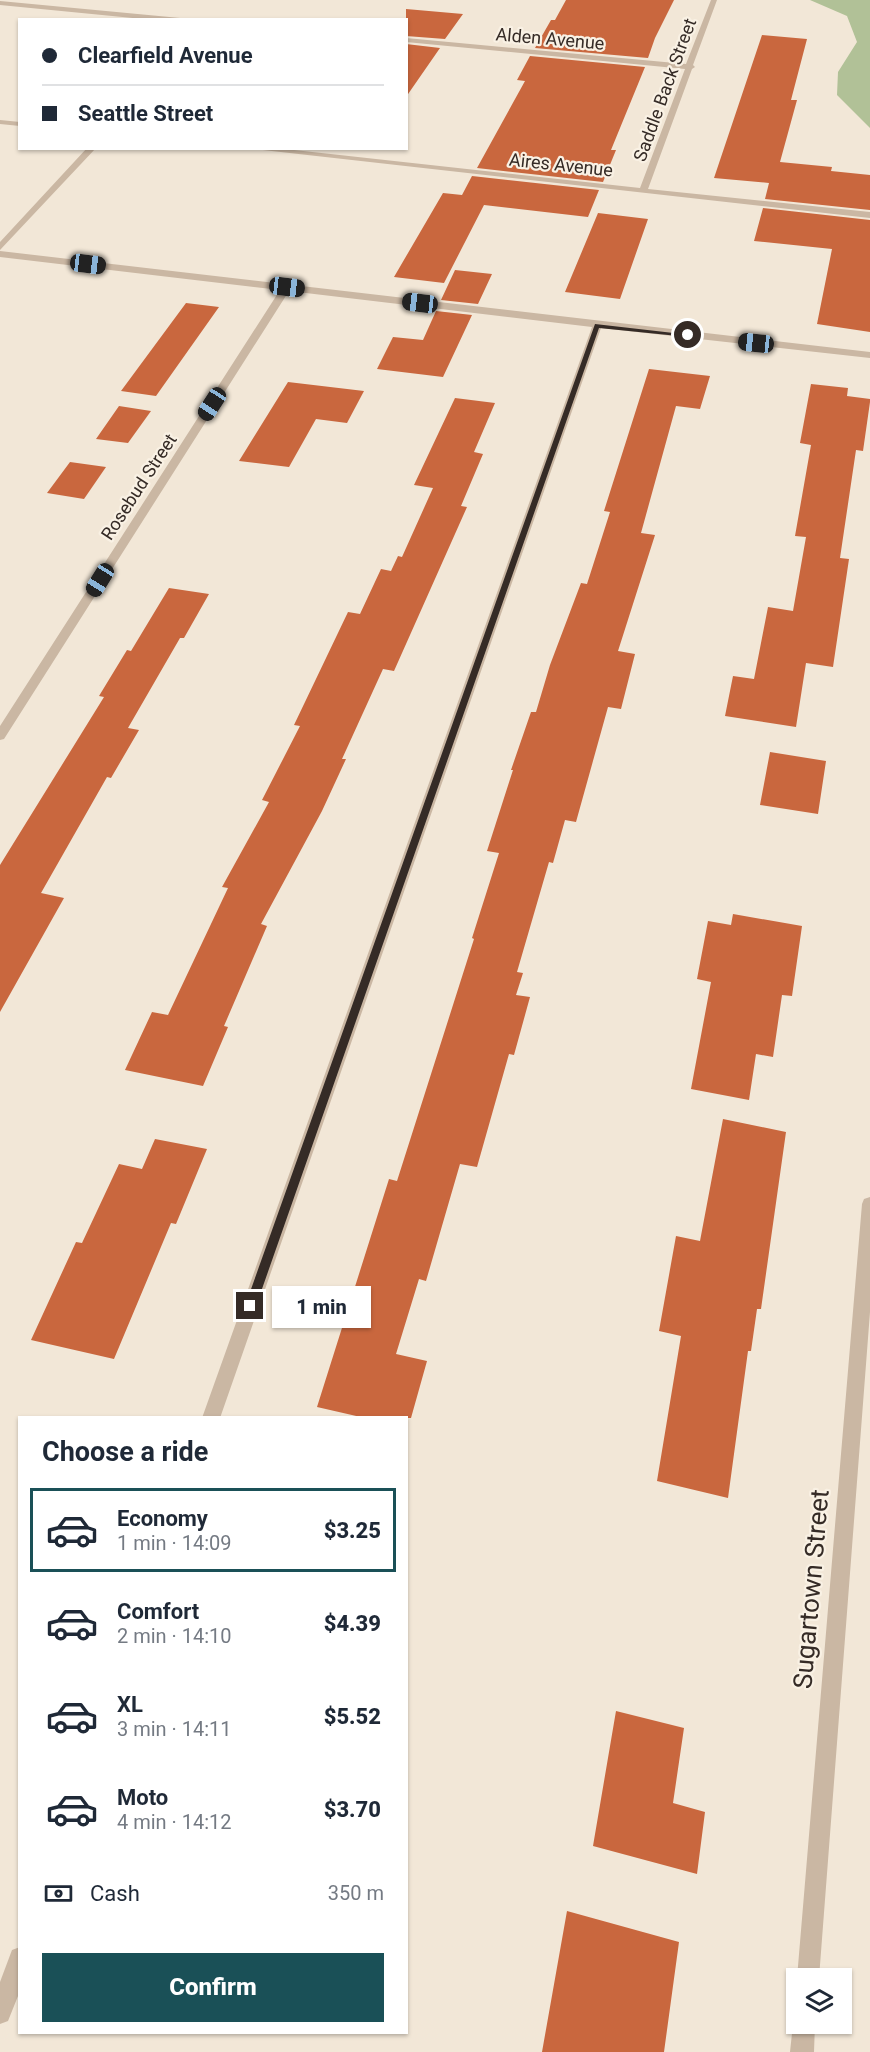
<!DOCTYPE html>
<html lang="en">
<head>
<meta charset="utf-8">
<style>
	body { margin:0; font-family:Roboto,sans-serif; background:#f6f6f7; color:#1f2937; height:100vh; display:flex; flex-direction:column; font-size:22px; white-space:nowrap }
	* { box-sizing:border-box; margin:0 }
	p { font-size:20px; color:#747a83 }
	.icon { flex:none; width:33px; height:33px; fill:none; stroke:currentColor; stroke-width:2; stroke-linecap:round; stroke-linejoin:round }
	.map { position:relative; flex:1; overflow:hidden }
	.drawer { position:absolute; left:18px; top:1416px; width:390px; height:618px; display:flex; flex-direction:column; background:#fff; border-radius:0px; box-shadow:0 2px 4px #0004 }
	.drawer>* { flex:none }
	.banner { position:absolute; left:18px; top:18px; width:390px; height:132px; border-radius:0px; box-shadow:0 2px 4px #0004; display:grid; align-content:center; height:132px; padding:0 24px; background:#fff }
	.controls { position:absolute; left:786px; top:1968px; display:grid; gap:12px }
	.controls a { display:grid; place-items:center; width:66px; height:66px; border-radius:0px; background:#fff; box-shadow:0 2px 4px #0004; font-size:30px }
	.end { position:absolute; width:27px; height:27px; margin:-14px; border:8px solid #352b26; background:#fff; box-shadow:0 0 0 3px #fff }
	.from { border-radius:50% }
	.bubble { position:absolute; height:42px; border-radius:0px; background:#fff; box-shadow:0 2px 4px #0004; font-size:20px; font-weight:800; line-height:42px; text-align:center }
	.car { position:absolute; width:18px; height:36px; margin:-18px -9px; border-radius:8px; box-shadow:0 0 4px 2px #0007; background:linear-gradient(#222 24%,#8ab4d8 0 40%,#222 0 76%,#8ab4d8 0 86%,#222 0) }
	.banner b { display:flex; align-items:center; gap:21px; height:57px; font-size:22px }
	.banner b+b { border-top:2px solid #e0e1e3 }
	.banner i { width:15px; height:15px; background:#1f2937 }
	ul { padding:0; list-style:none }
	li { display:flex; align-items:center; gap:18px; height:84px; margin:0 12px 9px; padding:0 12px; border:3px solid transparent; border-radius:0px }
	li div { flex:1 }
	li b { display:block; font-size:22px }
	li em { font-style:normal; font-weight:800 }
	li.current { border-color:#1a5057 }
	li>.icon { width:54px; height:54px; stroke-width:1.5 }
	h2 { padding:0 24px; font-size:27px; line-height:72px }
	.pay { display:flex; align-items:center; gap:15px; height:66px; padding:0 24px; font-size:22px }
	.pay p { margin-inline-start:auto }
	.button { display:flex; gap:12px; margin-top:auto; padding:12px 24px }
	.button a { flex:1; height:69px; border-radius:0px; background:#1a5057; color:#fff; font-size:24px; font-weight:800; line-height:69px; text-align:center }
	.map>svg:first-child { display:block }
	.green { fill:#b1c197 }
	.building { fill:#c9673e }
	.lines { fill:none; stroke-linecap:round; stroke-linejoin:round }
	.street { fill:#cab7a3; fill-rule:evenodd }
	.route { fill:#352b26 }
	.labels { text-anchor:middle; stroke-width:4.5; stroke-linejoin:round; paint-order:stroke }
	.far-street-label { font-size:18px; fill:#352b26; stroke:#f9f1e4 }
	.near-street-label { font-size:26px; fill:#352b26; stroke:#f9f1e4 }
</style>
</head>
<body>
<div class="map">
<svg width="870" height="2052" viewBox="0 0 870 2052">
	<rect width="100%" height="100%" fill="#f2e7d7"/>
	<path class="green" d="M810 0H870V128L837 95 838 72 857 42 847 16Z"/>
	<path class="building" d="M566 0H674L655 38 648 58 535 48 551 20H555Z
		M406 9 463 14 445 39 406 36Z
		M762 35 807 39 791 100H797L780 162 832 167 831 171 870 175V210L765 199 769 183 714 178Z
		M406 44 440 48 406 97Z
		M530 56 645 67 611 150H616L603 182 477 168 525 81 517 80Z
		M472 176 599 190 588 217 484 205 444 283 394 277 443 193 462 195Z
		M763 208 870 220V332L817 324 832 249 754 241Z
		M598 213 648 219 620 299 565 292Z
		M455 270 492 274 478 304 441 300Z
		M186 303 219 307 156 396 121 391Z
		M436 311 472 315 443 377 377 369 393 337 423 340Z
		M649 369 710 376 700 409 676 406 641 533 655 535 618 651 635 654 621 709 608 707 576 822 565 820 553 863 549 862 517 972 523 973 516 995 530 997 514 1055 509 1054 477 1167 460 1164 426 1281 419 1279 396 1354 427 1361 411 1418H365L317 1407 389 1179 397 1181 474 939 472 938 499 853 487 851 513 770H511L531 712H536L550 665 581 583 587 584 610 512 604 511Z
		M288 382 364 391 347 423 316 419 289 467 239 461Z
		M811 384 848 388 847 396 870 399V402L863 451 856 450 840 558 849 559 833 667 806 663 796 727 725 716 733 676 754 679 768 607 793 611 806 537 795 536 811 445 800 443Z
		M455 398 495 403 474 452 483 454 461 506 467 507 394 671 383 669 342 759H346L322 811 261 924 267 926 224 1026 228 1027 203 1086 125 1070 152 1012 168 1015 228 888 222 887 269 802 262 800 300 726 294 725 348 612 360 614 381 569 391 571 398 556 402 557 433 488 414 485Z
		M119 406 151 411 128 443 96 439Z
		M70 462 106 467 84 499 47 493Z
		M169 588 209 594 184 638H180L128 728 139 730 111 778 107 777 41 893 64 898 0 1012V865L104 697 99 696 127 650 131 651Z
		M770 752 826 761 818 814 760 805Z
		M733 914 802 926 792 996 782 995 773 1057 756 1054 749 1100 691 1089 711 982 697 979 708 921 731 925Z
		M723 1119 786 1132 761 1309H757L751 1351H748L728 1498 657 1481 681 1336 659 1331 676 1236 700 1241Z
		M155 1139 207 1149 176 1224 171 1223 114 1359 31 1340 76 1242 82 1243 119 1164 142 1169Z
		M616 1711 684 1728 673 1803 705 1812 697 1874 593 1846Z
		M567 1911 679 1942 664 2052H542Z"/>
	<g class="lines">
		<path class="street" d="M711 0H717L693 65 695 67 692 69 648 189 870 212V218L245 148H276L640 188 685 69 406 42V38L686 64Z
			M0 1 180 18 183 20H153L0 5Z
			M0 120 20 122V126L0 124Z
			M87 148H96L0 250V242Z
			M0 251 870 352V358L601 328 220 1418H202L592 327 289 291 4 739 0 740V726L280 290 0 257Z
			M870 1197V1312L819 1978H797L862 1204 864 1199Z
			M20 1947V1991L8 2021 0 2024V1982L12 1950Z
			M796 2016V2024H815L814 2052H790L793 2024Z"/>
	</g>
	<path class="route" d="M595 324 691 335 688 337 599 328 256 1306 250 1311 245 1306Z"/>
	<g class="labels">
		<g class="far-street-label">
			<text transform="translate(550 39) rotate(5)" y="6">Alden Avenue</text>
			<text transform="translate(665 90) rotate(-70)" y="6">Saddle Back Street</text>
			<text transform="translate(561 165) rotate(6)" y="6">Aires Avenue</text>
			<text transform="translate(139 487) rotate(-57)" y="6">Rosebud Street</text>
		</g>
		<g class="near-street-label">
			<text transform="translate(811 1589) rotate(-85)" y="9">Sugartown Street</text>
		</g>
	</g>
</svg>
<div class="controls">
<a><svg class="icon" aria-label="layers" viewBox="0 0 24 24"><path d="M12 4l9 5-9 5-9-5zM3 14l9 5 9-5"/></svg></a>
</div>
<i class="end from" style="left:688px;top:335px"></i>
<i class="end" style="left:250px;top:1306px"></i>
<div class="bubble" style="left:272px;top:1286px;width:99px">1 min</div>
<i class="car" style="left:88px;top:264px;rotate:97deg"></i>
<i class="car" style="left:287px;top:287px;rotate:97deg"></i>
<i class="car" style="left:420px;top:303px;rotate:277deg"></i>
<i class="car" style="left:756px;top:343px;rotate:276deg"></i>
<i class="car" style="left:212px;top:404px;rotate:213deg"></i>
<i class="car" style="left:100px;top:580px;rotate:212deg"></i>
<div class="banner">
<b><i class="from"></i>Clearfield Avenue</b>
<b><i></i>Seattle Street</b>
</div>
<section class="drawer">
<h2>Choose a ride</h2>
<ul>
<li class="current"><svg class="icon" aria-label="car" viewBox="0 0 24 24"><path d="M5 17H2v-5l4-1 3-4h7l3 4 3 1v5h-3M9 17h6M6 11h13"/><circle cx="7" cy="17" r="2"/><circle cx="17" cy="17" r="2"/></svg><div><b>Economy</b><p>1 min · 14:09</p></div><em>$3.25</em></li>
<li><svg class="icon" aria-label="car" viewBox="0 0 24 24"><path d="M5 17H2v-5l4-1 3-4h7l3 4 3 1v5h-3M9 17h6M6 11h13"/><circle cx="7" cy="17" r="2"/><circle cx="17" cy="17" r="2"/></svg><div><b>Comfort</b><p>2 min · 14:10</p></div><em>$4.39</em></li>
<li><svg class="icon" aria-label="car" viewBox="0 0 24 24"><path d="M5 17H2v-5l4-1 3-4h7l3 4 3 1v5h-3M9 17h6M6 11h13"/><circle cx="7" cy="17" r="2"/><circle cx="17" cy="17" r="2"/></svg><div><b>XL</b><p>3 min · 14:11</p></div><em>$5.52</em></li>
<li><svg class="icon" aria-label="car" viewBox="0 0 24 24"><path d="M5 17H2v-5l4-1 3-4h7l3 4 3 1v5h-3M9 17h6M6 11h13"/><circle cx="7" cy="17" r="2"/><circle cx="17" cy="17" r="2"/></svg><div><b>Moto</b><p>4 min · 14:12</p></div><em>$3.70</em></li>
</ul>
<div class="pay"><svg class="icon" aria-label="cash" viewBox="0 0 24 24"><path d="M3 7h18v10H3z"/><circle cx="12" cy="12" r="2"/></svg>Cash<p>350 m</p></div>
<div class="button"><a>Confirm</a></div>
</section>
</div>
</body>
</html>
